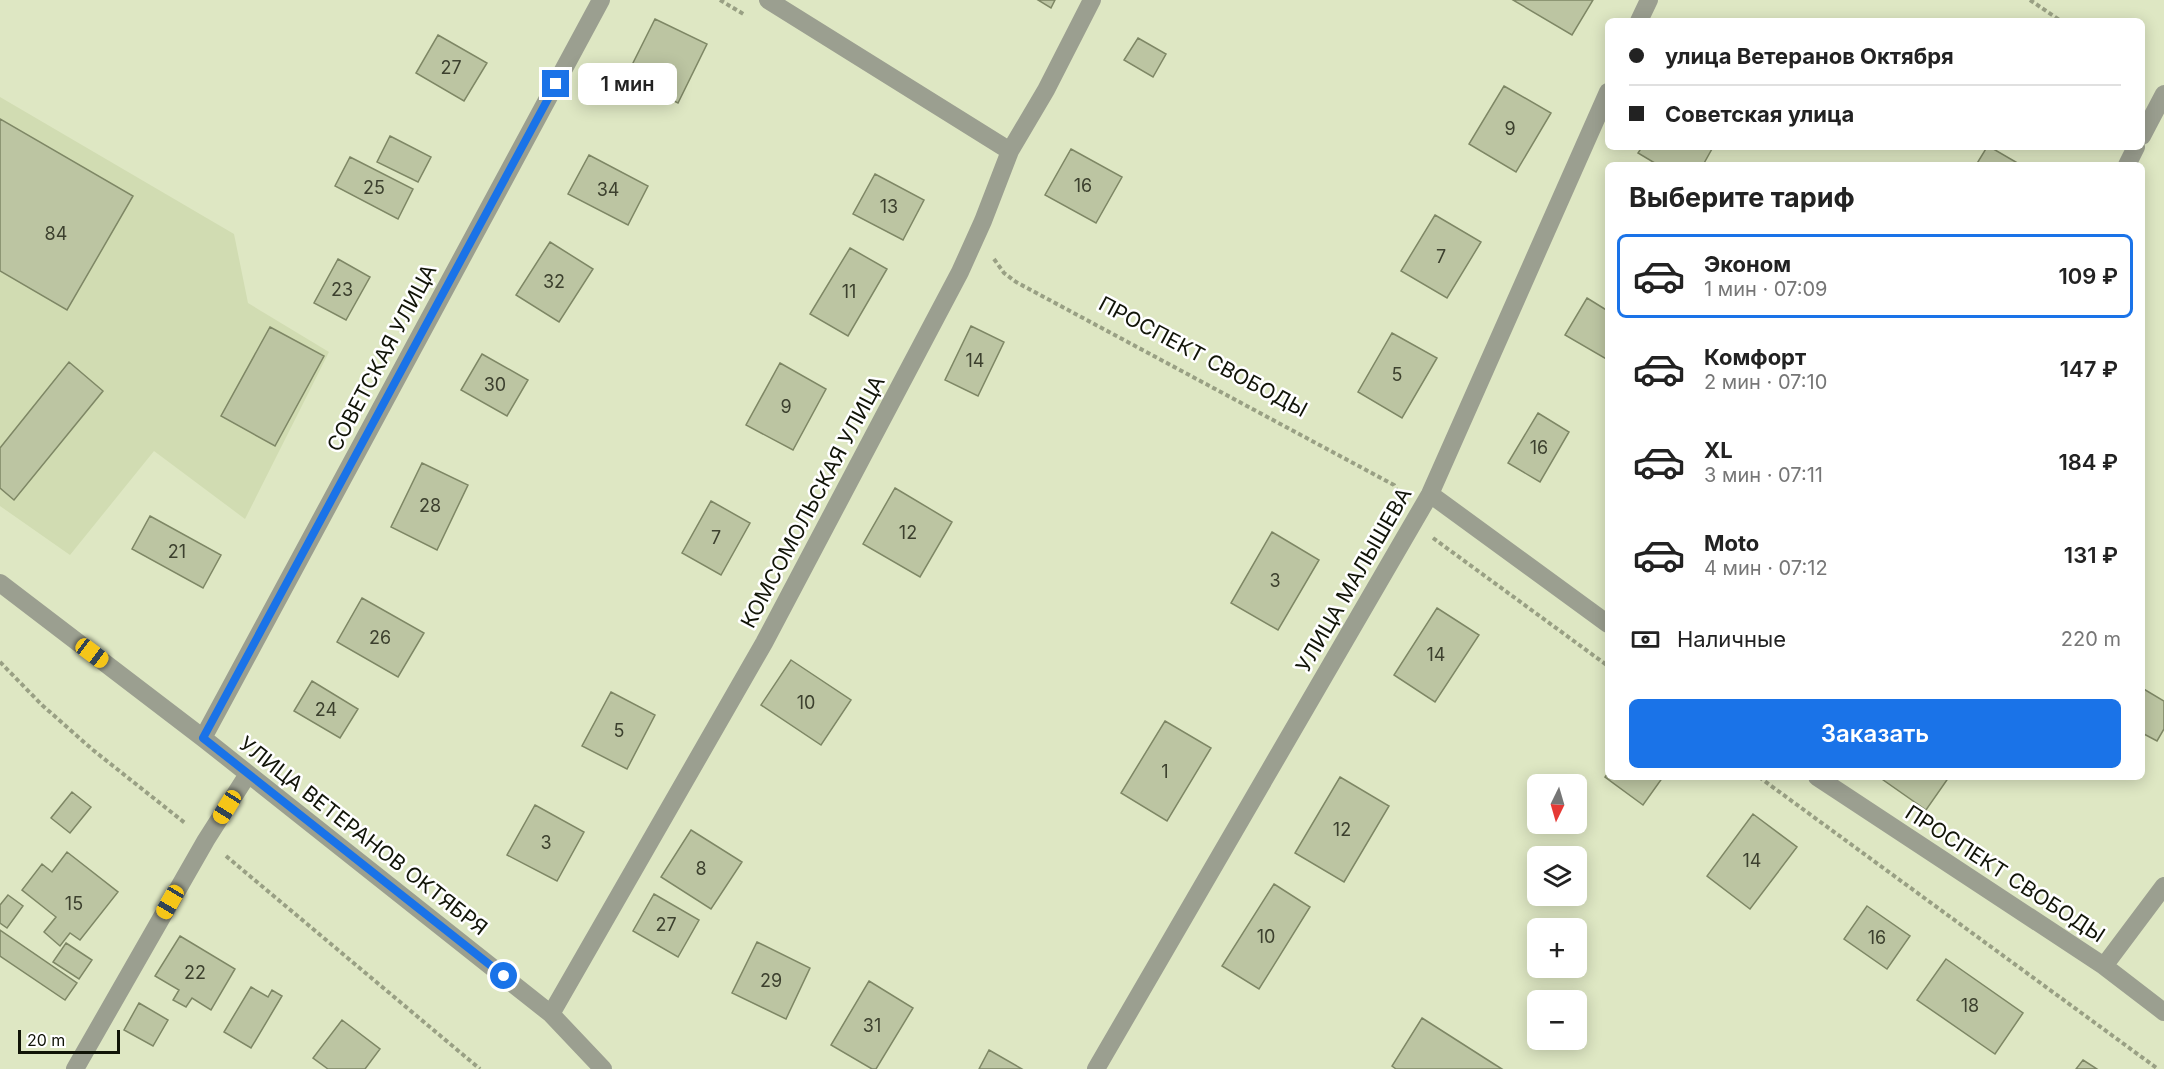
<!DOCTYPE html>
<html lang="ru">
<head>
<meta charset="utf-8">
<style>
	body { margin:0; font-family:Inter,sans-serif; background:#f2f2f2; color:#222; height:100vh; display:flex; flex-direction:column; font-size:22px; white-space:nowrap }
	* { box-sizing:border-box; margin:0 }
	p { font-size:20px; color:#767676 }
	.icon { flex:none; width:33px; height:33px; fill:none; stroke:currentColor; stroke-width:2; stroke-linecap:round; stroke-linejoin:round }
	.map { position:relative; flex:1; overflow:hidden }
	.panel { position:absolute; left:1605px; top:162px; width:540px; height:618px; display:flex; flex-direction:column; background:#fff; border-radius:9px; box-shadow:0 3px 15px #0003 }
	.panel>* { flex:none }
	.banner { position:absolute; left:1605px; top:18px; width:540px; height:132px; border-radius:9px; box-shadow:0 3px 15px #0003; display:grid; align-content:center; height:132px; padding:0 24px; background:#fff }
	.needle { width:39px; rotate:185deg }
	.tools { position:absolute; left:1527px; top:774px; display:grid; gap:12px }
	.tools a { display:grid; place-items:center; width:60px; height:60px; border-radius:9px; background:#fff; box-shadow:0 3px 15px #0003; font-size:30px }
	.scale { position:absolute; left:18px; bottom:15px; width:102px; box-sizing:border-box; padding-left:6px; border:3px solid #111408; border-top:0; font-size:16px; line-height:21px; white-space:nowrap; color:#111408; -webkit-text-stroke:4px #fff; paint-order:stroke }
	.end { position:absolute; width:27px; height:27px; margin:-14px; border:8px solid #1a73e8; background:#fff; box-shadow:0 0 0 3px #fff }
	.from { border-radius:50% }
	.bubble { position:absolute; height:42px; border-radius:9px; background:#fff; box-shadow:0 3px 15px #0003; font-size:20px; font-weight:600; line-height:42px; text-align:center }
	.car { position:absolute; width:18px; height:36px; margin:-18px -9px; border-radius:8px; box-shadow:0 0 4px 2px #0007; background:linear-gradient(#f5c518 24%,#345 0 40%,#f5c518 0 76%,#345 0 86%,#f5c518 0) }
	.banner b { display:flex; align-items:center; gap:21px; height:57px; font-size:22px }
	.banner b+b { border-top:2px solid #e0e0e0 }
	.banner i { width:15px; height:15px; background:#222 }
	ul { padding:0; list-style:none }
	li { display:flex; align-items:center; gap:18px; height:84px; margin:0 12px 9px; padding:0 12px; border:3px solid transparent; border-radius:9px }
	li div { flex:1 }
	li b { display:block; font-size:22px }
	li em { font-style:normal; font-weight:600 }
	li.on { border-color:#1a73e8 }
	li>.icon { width:54px; height:54px; stroke-width:1.5 }
	h2 { padding:0 24px; font-size:27px; line-height:72px }
	.pay { display:flex; align-items:center; gap:15px; height:66px; padding:0 24px; font-size:22px }
	.pay p { margin-inline-start:auto }
	.action { display:flex; gap:12px; margin-top:auto; padding:12px 24px }
	.action a { flex:1; height:69px; border-radius:9px; background:#1a73e8; color:#fff; font-size:24px; font-weight:600; line-height:69px; text-align:center }
	.map>svg:first-child { display:block }
	.built { fill:#d1dcb2 }
	.building { fill:#bcc5a2; stroke:#7e8765; stroke-width:1.5 }
	.lines { fill:none; stroke-linecap:round; stroke-linejoin:round }
	.path { stroke:#99a084; stroke-width:4; stroke-dasharray:4.5 3; stroke-linecap:butt }
	.minor { stroke:#9b9f90; stroke-width:18 }
	.route { stroke:#1a73e8; stroke-width:8 }
	.labels { text-anchor:middle; stroke-width:5; stroke-linejoin:round; paint-order:stroke }
	.number-label { font-size:18px; fill:#3c402e }
	.street-label { font-size:21px; fill:#111408; stroke:#fff }
</style>
</head>
<body>
<div class="map">
<svg width="2164" height="1069" viewBox="0 0 2164 1069">
	<rect width="100%" height="100%" fill="#dee7c3"/>
	<path class="built" d="M0 97 234 234 248 303 329 352 245 519 154 451 70 555 0 506Z"/>
	<path class="building" d="M1038 0H1055L1051 8Z
		M1513 0H1593L1572 35Z
		M655 19 707 44 678 103 626 77Z
		M438 35 487 63 464 101 416 73Z
		M1138 38 1166 54 1153 77 1124 60Z
		M1504 86 1551 113 1516 172 1469 144Z
		M0 119 133 196 67 310 0 271Z
		M390 136 431 157 418 182 377 162Z
		M1642 147H1713L1703 165H1658L1638 153Z
		M1987 147H1990L2021 165H1976Z
		M1071 149 1122 177 1096 223 1045 195Z
		M589 155 648 186 628 225 568 194Z
		M350 157 413 189 398 219 335 186Z
		M875 174 924 200 903 240 853 214Z
		M1435 215 1481 242 1447 298 1401 271Z
		M550 242 593 269 559 322 516 295Z
		M850 248 887 269 848 336 810 314Z
		M338 259 370 277 346 320 314 303Z
		M1587 298 1608 311V360L1565 335Z
		M971 326 1004 342 978 396 945 380Z
		M270 327 324 356 275 446 221 416Z
		M1392 333 1437 358 1402 418 1358 392Z
		M482 354 528 380 507 416 461 390Z
		M69 362 103 391 14 500 0 488V448Z
		M780 363 826 389 793 450 746 425Z
		M1538 413 1569 432 1540 482 1508 463Z
		M422 463 468 485 437 550 391 527Z
		M895 488 952 522 920 577 863 544Z
		M711 501 750 523 721 575 682 553Z
		M150 516 221 555 203 588 132 549Z
		M1272 532 1319 560 1278 630 1231 603Z
		M362 598 424 633 398 677 337 642Z
		M1437 608 1479 635 1435 702 1394 675Z
		M791 660 851 700 821 745 761 705Z
		M312 681 358 709 340 738 294 711Z
		M2142 688 2164 701V729L2157 741 2142 733Z
		M611 692 655 715 627 769 582 746Z
		M1165 721 1211 748 1167 821 1121 793Z
		M1608 773V777H1663L1643 805 1605 777Z
		M1340 777 1389 806 1344 882 1295 853Z
		M1879 777H1949L1926 810Z
		M72 792 91 807 70 833 51 818Z
		M535 805 584 832 557 881 507 855Z
		M1753 814 1797 847 1750 909 1707 876Z
		M691 830 742 862 711 909 661 877Z
		M67 852 118 892 80 940 70 933 60 946 44 932 56 917 22 890 42 864 52 872Z
		M1274 884 1310 907 1259 989 1222 966Z
		M654 894 699 920 678 957 633 931Z
		M8 895 23 906 7 928 0 923V905Z
		M1867 906 1910 936 1887 969 1844 939Z
		M0 930 77 983 65 1000 0 956Z
		M180 936 235 969 211 1010 192 998 186 1007 173 1000 179 990 155 976Z
		M757 942 810 968 786 1019 732 993Z
		M66 943 92 960 79 979 53 962Z
		M1946 959 2023 1013 1995 1054 1917 1000Z
		M869 981 913 1008 876 1069H872L831 1045Z
		M251 987 268 997 272 990 282 996 251 1048 224 1032Z
		M139 1003 168 1020 153 1046 124 1030Z
		M1422 1018 1494 1064 1502 1069H1396L1392 1066Z
		M342 1020 380 1049 365 1069H328L313 1058Z
		M989 1050 1022 1069H979Z
		M2083 1060 2097 1069H2076Z"/>
	<g class="lines">
		<path class="path" d="M720 0 745 15
			M2030 0 2061 21
			M994 259 1004 273 1016 282 1394 485 1399 495
			M1433 538 1608 666
			M0 662 42 705 93 750 185 823
			M1759 777 2158 1069
			M226 856 480 1069"/>
		<path class="minor" d="M768 0 1010 151
			M1639 21 1649 0
			M2142 136 2164 94
			M2127 165 2136 147
			M1430 494 1608 624
			M0 583 203 738 551 1014 603 1069
			M203 738 601 0
			M1817 777 2104 966 2164 1012
			M2104 966 2164 886
			M551 1014 764 643 960 272 983 221 1010 151 1046 90 1092 0
			M75 1069 206 840 248 774
			M1096 1069 1430 494 1608 92"/>
	</g>
	<g class="lines">
		<path class="route" d="M504 976 203 738 556 84"/>
	</g>
	<g class="labels">
		<g class="number-label">
			<text x="451" y="74">27</text>
			<text x="1510" y="135">9</text>
			<text x="1083" y="192">16</text>
			<text x="374" y="194">25</text>
			<text x="608" y="196">34</text>
			<text x="889" y="213">13</text>
			<text x="56" y="240">84</text>
			<text x="1441" y="263">7</text>
			<text x="554" y="288">32</text>
			<text x="342" y="296">23</text>
			<text x="849" y="298">11</text>
			<text x="975" y="367">14</text>
			<text x="1397" y="381">5</text>
			<text x="495" y="391">30</text>
			<text x="786" y="413">9</text>
			<text x="1539" y="454">16</text>
			<text x="430" y="512">28</text>
			<text x="908" y="539">12</text>
			<text x="716" y="544">7</text>
			<text x="177" y="558">21</text>
			<text x="1275" y="587">3</text>
			<text x="380" y="644">26</text>
			<text x="1436" y="661">14</text>
			<text x="806" y="709">10</text>
			<text x="326" y="716">24</text>
			<text x="619" y="737">5</text>
			<text x="1165" y="778">1</text>
			<text x="1342" y="836">12</text>
			<text x="546" y="849">3</text>
			<text x="1752" y="867">14</text>
			<text x="701" y="875">8</text>
			<text x="74" y="910">15</text>
			<text x="666" y="931">27</text>
			<text x="1266" y="943">10</text>
			<text x="1877" y="944">16</text>
			<text x="195" y="979">22</text>
			<text x="771" y="987">29</text>
			<text x="1970" y="1012">18</text>
			<text x="872" y="1032">31</text>
		</g>
		<g class="street-label">
			<text transform="translate(1203 357) rotate(28)" y="7">ПРОСПЕКТ СВОБОДЫ</text>
			<text transform="translate(382 358) rotate(-62)" y="7">СОВЕТСКАЯ УЛИЦА</text>
			<text transform="translate(813 502) rotate(-62)" y="7">КОМСОМОЛЬСКАЯ УЛИЦА</text>
			<text transform="translate(1354 580) rotate(-60)" y="7">УЛИЦА МАЛЫШЕВА</text>
			<text transform="translate(363 836) rotate(38)" y="7">УЛИЦА ВЕТЕРАНОВ ОКТЯБРЯ</text>
			<text transform="translate(2005 874) rotate(33)" y="7">ПРОСПЕКТ СВОБОДЫ</text>
		</g>
	</g>
</svg>
<div class="tools">
<a><svg class="needle" viewBox="-14 -14 28 28"><path d="M0-13l5 13h-10z" fill="#e53935"/><path d="M0 13l5-13h-10z" fill="#767676"/></svg></a>
<a><svg class="icon" aria-label="layers" viewBox="0 0 24 24"><path d="M12 4l9 5-9 5-9-5zM3 14l9 5 9-5"/></svg></a>
<a>+</a>
<a>−</a>
</div>
<div class="scale">20 m</div>
<i class="end from" style="left:504px;top:976px"></i>
<i class="end" style="left:556px;top:84px"></i>
<div class="bubble" style="left:578px;top:63px;width:99px">1 мин</div>
<i class="car" style="left:92px;top:653px;rotate:127deg"></i>
<i class="car" style="left:227px;top:807px;rotate:212deg"></i>
<i class="car" style="left:170px;top:902px;rotate:210deg"></i>
<div class="banner">
<b><i class="from"></i>улица Ветеранов Октября</b>
<b><i></i>Советская улица</b>
</div>
<section class="panel">
<h2>Выберите тариф</h2>
<ul>
<li class="on"><svg class="icon" aria-label="car" viewBox="0 0 24 24"><path d="M5 17H2v-5l4-1 3-4h7l3 4 3 1v5h-3M9 17h6M6 11h13"/><circle cx="7" cy="17" r="2"/><circle cx="17" cy="17" r="2"/></svg><div><b>Эконом</b><p>1 мин · 07:09</p></div><em>109 ₽</em></li>
<li><svg class="icon" aria-label="car" viewBox="0 0 24 24"><path d="M5 17H2v-5l4-1 3-4h7l3 4 3 1v5h-3M9 17h6M6 11h13"/><circle cx="7" cy="17" r="2"/><circle cx="17" cy="17" r="2"/></svg><div><b>Комфорт</b><p>2 мин · 07:10</p></div><em>147 ₽</em></li>
<li><svg class="icon" aria-label="car" viewBox="0 0 24 24"><path d="M5 17H2v-5l4-1 3-4h7l3 4 3 1v5h-3M9 17h6M6 11h13"/><circle cx="7" cy="17" r="2"/><circle cx="17" cy="17" r="2"/></svg><div><b>XL</b><p>3 мин · 07:11</p></div><em>184 ₽</em></li>
<li><svg class="icon" aria-label="car" viewBox="0 0 24 24"><path d="M5 17H2v-5l4-1 3-4h7l3 4 3 1v5h-3M9 17h6M6 11h13"/><circle cx="7" cy="17" r="2"/><circle cx="17" cy="17" r="2"/></svg><div><b>Moto</b><p>4 мин · 07:12</p></div><em>131 ₽</em></li>
</ul>
<div class="pay"><svg class="icon" aria-label="cash" viewBox="0 0 24 24"><path d="M3 7h18v10H3z"/><circle cx="12" cy="12" r="2"/></svg>Наличные<p>220 m</p></div>
<div class="action"><a>Заказать</a></div>
</section>
</div>
</body>
</html>
